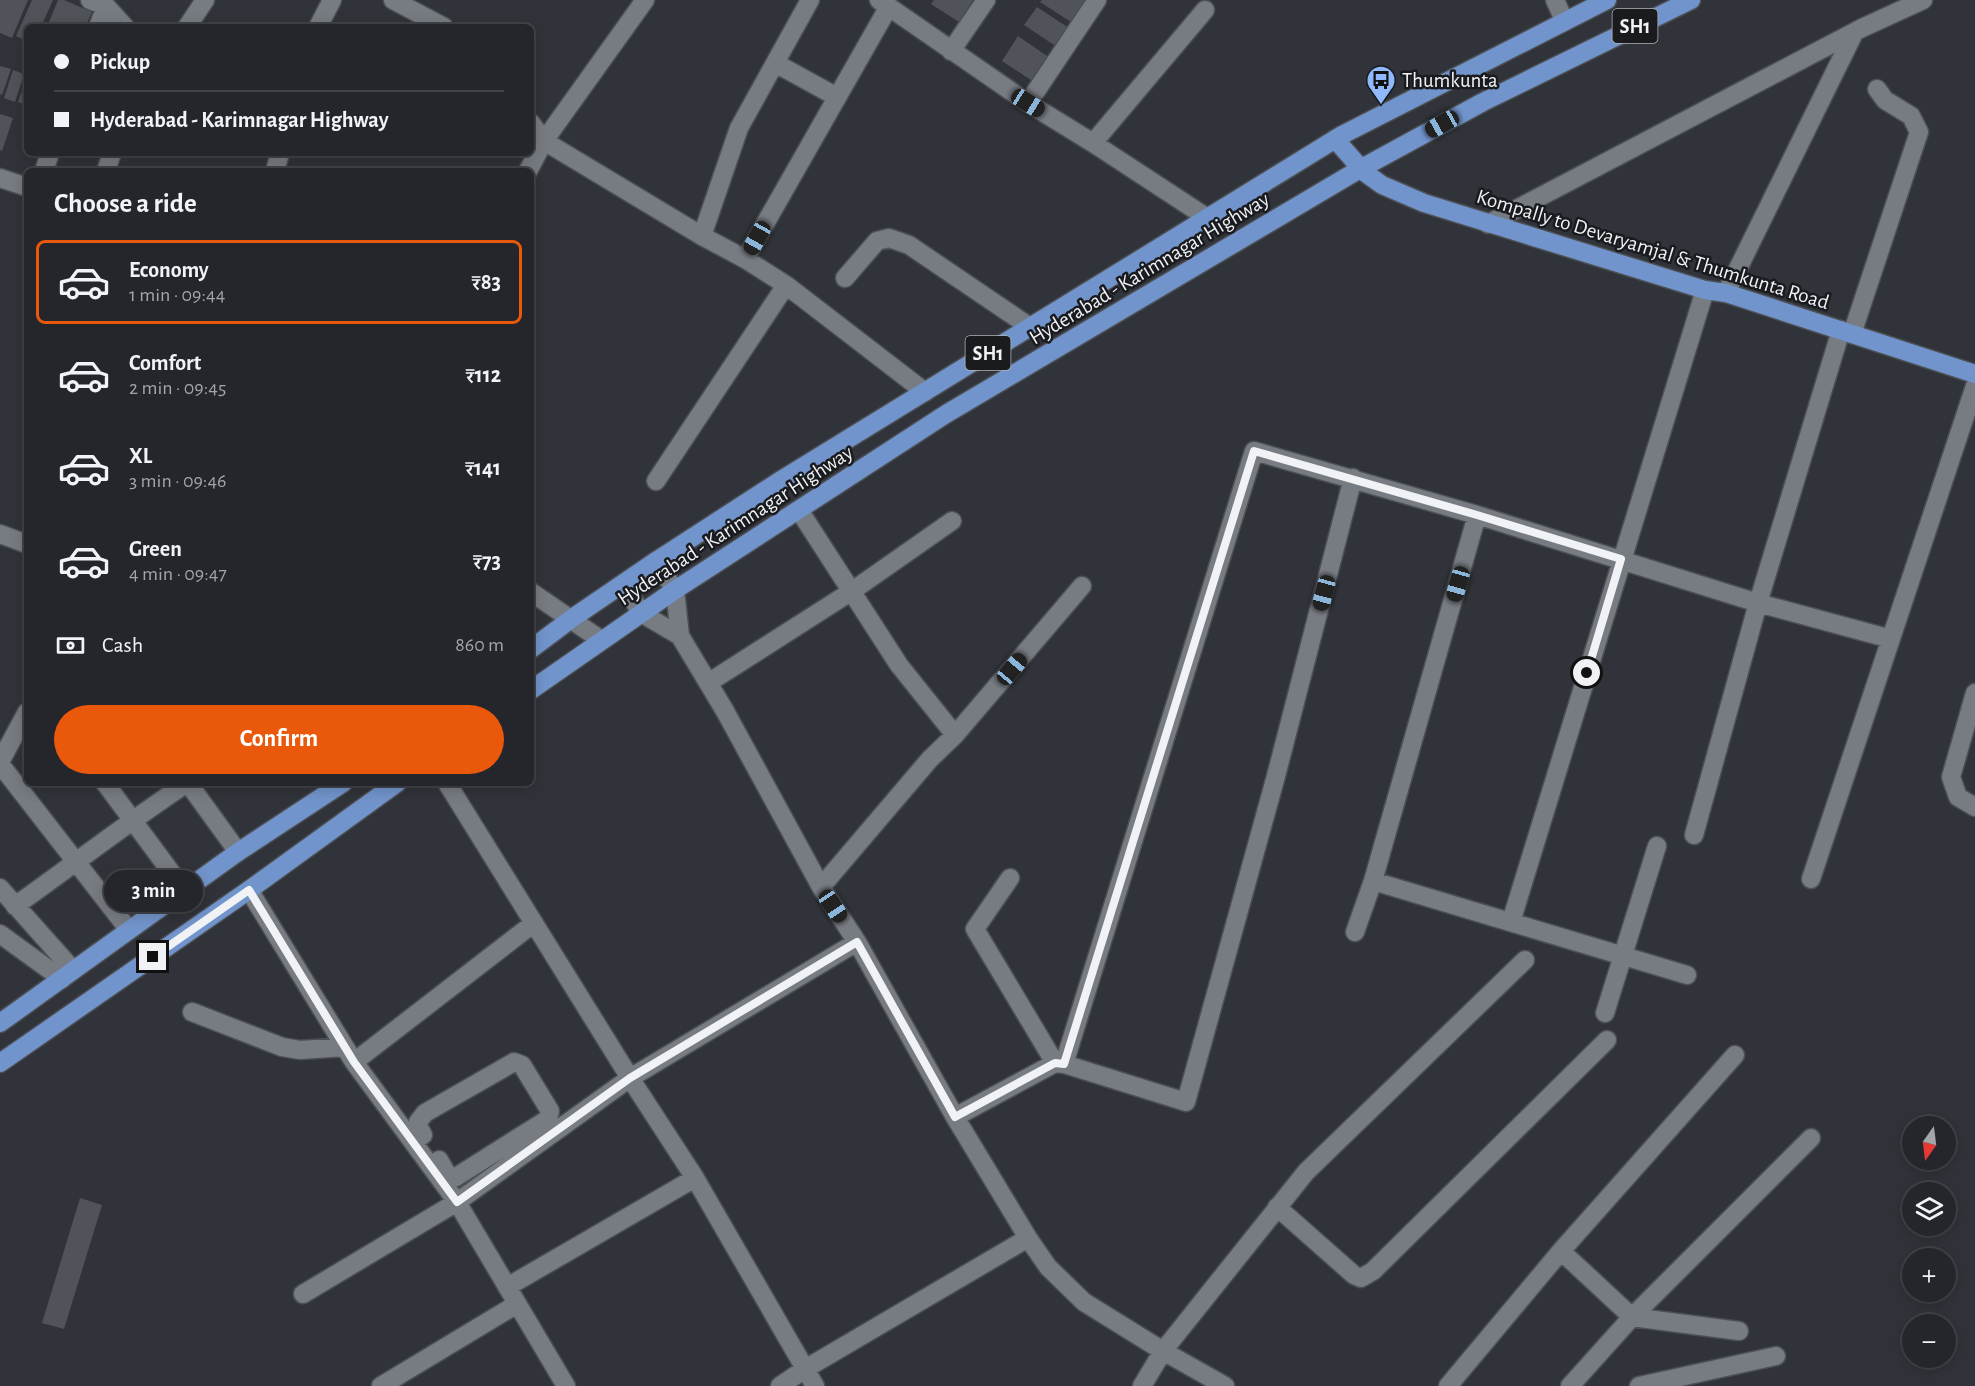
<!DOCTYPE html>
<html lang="en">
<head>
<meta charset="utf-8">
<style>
	body { margin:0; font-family:"Alegreya Sans",sans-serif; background:#303237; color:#f1f3f6; height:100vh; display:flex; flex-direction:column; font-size:22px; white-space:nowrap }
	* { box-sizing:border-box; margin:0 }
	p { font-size:20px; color:#a3a5a9 }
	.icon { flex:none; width:33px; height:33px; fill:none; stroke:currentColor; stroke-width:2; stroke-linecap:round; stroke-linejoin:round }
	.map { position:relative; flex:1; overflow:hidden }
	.sheet { position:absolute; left:24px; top:168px; width:510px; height:618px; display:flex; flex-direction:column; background:#24262b; border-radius:9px; box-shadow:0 3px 15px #0003,0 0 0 2px #414347 }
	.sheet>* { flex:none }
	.guide { position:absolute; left:24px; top:24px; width:510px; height:132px; border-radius:9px; box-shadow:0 3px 15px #0003,0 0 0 2px #414347; display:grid; align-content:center; height:132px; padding:0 30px; background:#24262b }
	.needle { width:39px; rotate:194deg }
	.buttons { position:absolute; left:1902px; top:1116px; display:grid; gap:12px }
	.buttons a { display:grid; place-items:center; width:54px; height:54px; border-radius:50%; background:#24262b; box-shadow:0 3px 15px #0003,0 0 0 2px #414347; font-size:30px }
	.end { position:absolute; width:27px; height:27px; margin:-14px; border:8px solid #f0f2f6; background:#111; box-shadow:0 0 0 3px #111 }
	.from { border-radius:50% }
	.bubble { position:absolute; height:42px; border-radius:21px; background:#24262b; box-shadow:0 3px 15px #0003,0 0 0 2px #414347; font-size:20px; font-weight:700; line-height:42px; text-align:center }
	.car { position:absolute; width:18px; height:36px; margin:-18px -9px; border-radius:8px; box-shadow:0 0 4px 2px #0007; background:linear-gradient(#222 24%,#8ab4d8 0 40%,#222 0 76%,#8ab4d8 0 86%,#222 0) }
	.guide b { display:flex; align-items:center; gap:21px; height:57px; font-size:22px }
	.guide b+b { border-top:2px solid #414347 }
	.guide i { width:15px; height:15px; background:#f1f3f6 }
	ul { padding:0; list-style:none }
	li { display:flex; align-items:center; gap:18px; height:84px; margin:0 12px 9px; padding:0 18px; border:3px solid transparent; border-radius:9px }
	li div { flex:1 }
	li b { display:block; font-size:22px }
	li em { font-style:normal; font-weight:700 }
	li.on { border-color:#ea580c }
	li>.icon { width:54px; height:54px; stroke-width:1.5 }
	h2 { padding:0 30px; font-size:27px; line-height:72px }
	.pay { display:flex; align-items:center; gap:15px; height:66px; padding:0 30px; font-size:22px }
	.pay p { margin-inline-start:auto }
	.button { display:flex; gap:12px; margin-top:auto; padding:12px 30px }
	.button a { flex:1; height:69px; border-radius:36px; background:#ea580c; color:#fff; font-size:24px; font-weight:700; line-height:69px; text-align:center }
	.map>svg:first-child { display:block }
	.building { fill:#50545a }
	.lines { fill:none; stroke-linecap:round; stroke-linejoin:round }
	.minor-casing { stroke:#4c4f53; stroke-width:21 }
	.major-casing { stroke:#4c4f53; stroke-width:21 }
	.minor { stroke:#777b82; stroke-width:18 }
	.major { stroke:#7294cc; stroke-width:18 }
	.route { stroke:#f0f2f6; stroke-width:8 }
	.labels { text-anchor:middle; stroke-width:5; stroke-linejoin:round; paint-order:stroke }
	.shield { fill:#191b1e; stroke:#b0b2b5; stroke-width:1.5 }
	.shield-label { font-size:20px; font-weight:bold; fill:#f0f2f6 }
	.poi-label { font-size:21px; fill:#f0f2f6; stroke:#191b1e; text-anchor:start }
	.street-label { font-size:21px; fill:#f0f2f6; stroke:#191b1e }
</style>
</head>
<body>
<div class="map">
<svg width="1975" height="1386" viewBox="0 0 1975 1386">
	<rect width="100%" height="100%" fill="#303339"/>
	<path class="building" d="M0 0H28L12 38 0 33Z
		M32 0H53L41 27H27V41L16 36Z
		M58 0H64L92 12 85 27H47Z
		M934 0H973L959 22 931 4Z
		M1042 0H1086L1071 22 1040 2Z
		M1037 7 1069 28 1057 47 1024 25Z
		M1018 36 1050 58 1034 82 1002 61Z
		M0 66 11 69 2 95 0 94Z
		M13 70 24 74 15 102 4 98Z
		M27 77V105L18 102Z
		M0 114 13 118 2 151 0 150Z
		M80 1198 102 1205 64 1329 42 1323Z"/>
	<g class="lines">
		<g class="minor-casing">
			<path id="minor" d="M90 0 106 6 125 27
				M393 0 444 27
				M879 0 1028 103 1093 143 1206 217
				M1555 0 1564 20
				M98 27 106 6
				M187 27 205 0
				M318 27 332 0
				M951 51 986 0
				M775 63 837 97
				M1028 103 1097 0
				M531 123 544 141 702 236 745 259 786 285 925 392
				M1093 143 1205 10
				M44 171 50 153
				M106 171 112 153
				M275 171 280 153
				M528 171 544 141 645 0
				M0 178 27 187
				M1488 224 1862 28 1923 0
				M702 236 739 128 810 0
				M745 259 888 8
				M845 278 877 241 889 238 909 245 1030 327
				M1726 293 1854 33
				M1852 334 1919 132 1911 116 1885 100 1877 89
				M656 481 786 285
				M799 510 899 665 955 735 930 759 821 887
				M0 534 27 544
				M656 561 675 590 680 636 725 711 821 887 857 942 955 1117 1028 1238 1048 1267 1084 1302 1163 1351 1225 1386
				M624 584 641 613 680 636
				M531 592 601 640
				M708 683 852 591 952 521
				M1975 693 1951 777 1958 797 1975 807
				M955 735 1082 586
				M0 762 27 712
				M0 764 129 930
				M105 783 185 891
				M188 783 238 852
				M447 783 630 1078 695 1178 815 1386
				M1694 835 1758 603 1841 330
				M1010 878 975 929 1055 1063 1064 1064 1254 451 1477 515 1758 603 1891 639
				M1811 879 1975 386
				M1373 881 1687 975
				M0 888 73 970
				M249 890 354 1062 457 1202 630 1078 857 942
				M15 906C73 865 128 822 187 783
				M1511 922 1705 290
				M1355 932 1373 881 1477 515
				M0 934 62 979
				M192 1012 282 1047 300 1050 345 1047
				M1605 1013 1657 846
				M354 1062 534 923
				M1064 1064 1186 1102 1276 776 1353 478
				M955 1117 1055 1063
				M413 1142 423 1135 419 1128 418 1122 425 1113 514 1062 522 1065 550 1111 548 1119 456 1177 452 1178 447 1174 439 1160
				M1277 1207 1354 1275 1361 1278 1373 1271 1607 1040
				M1561 1251 1632 1317 1739 1331
				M507 1287 695 1178
				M303 1294 457 1202 566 1386
				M381 1386 517 1304
				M780 1386 805 1369 1028 1238
				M1142 1386 1163 1351 1306 1172 1525 960
				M1448 1386 1561 1251 1735 1055
				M1570 1386 1632 1317 1811 1138
				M1639 1386 1776 1356"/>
		</g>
		<g class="major-casing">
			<path id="major" d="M1335 139 1364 172 1382 185 1424 203 1705 290 1726 293 1975 374
				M531 649 571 619 656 561 778 482 1342 135 1607 0
				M531 690 675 590 946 414 1360 169 1483 102 1691 0
				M0 1023 238 852 343 783
				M0 1063 249 890 397 783"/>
		</g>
		<use href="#minor" class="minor"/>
		<use href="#major" class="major"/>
	</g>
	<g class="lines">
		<path class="route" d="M153 957 249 890 354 1062 457 1202 630 1078 857 942 955 1117 1055 1063 1064 1064 1254 451 1477 515 1621 559 1587 673"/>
	</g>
	<defs>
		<g id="bus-pin" transform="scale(1.5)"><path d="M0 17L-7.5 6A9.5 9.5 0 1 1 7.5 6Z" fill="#8fb8fd" stroke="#191b1e"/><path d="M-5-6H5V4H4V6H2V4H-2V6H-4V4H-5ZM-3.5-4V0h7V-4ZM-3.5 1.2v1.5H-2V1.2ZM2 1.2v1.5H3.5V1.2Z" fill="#111"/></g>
	</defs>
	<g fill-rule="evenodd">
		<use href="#bus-pin" x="1381" y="80"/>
	</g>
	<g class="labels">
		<g class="shield">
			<rect x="1612.5" y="9" width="45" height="34" rx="4.5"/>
			<rect x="965.5" y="336" width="45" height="34" rx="4.5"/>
		</g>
		<g class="shield-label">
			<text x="1635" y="33">SH1</text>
			<text x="988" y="360">SH1</text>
		</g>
		<g class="poi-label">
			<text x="1402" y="87">Thumkunta</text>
		</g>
		<g class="street-label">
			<text transform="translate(1653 249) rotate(17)" y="7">Kompally to Devaryamjal &amp; Thumkunta Road</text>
			<text transform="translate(1149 268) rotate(-31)" y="7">Hyderabad - Karimnagar Highway</text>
			<text transform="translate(735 525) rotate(-33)" y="7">Hyderabad - Karimnagar Highway</text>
		</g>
	</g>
</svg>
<div class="buttons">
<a><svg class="needle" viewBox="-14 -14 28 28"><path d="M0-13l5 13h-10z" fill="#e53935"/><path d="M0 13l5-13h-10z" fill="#a3a5a9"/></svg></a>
<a><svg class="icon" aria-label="layers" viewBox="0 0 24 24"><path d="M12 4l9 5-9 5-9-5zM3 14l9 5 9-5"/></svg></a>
<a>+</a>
<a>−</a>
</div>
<i class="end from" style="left:1587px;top:673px"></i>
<i class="end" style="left:153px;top:957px"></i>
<div class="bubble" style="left:104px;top:870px;width:99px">3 min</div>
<i class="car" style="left:1028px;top:103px;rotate:122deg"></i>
<i class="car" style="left:1442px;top:124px;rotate:241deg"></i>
<i class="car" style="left:757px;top:238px;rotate:209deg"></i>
<i class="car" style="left:1458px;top:584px;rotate:196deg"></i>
<i class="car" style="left:1324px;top:593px;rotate:195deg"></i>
<i class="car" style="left:1012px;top:669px;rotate:40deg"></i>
<i class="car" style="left:833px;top:906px;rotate:146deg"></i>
<div class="guide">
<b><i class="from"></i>Pickup</b>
<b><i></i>Hyderabad - Karimnagar Highway</b>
</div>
<section class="sheet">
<h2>Choose a ride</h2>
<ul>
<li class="on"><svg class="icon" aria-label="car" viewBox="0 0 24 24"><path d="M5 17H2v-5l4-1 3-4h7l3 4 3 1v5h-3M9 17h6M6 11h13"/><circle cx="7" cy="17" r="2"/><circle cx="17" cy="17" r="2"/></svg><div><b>Economy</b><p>1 min · 09:44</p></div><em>₹83</em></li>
<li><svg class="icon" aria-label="car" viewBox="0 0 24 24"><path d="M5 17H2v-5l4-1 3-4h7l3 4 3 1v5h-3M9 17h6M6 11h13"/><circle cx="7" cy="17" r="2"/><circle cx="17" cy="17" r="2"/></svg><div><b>Comfort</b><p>2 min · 09:45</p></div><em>₹112</em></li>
<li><svg class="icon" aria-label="car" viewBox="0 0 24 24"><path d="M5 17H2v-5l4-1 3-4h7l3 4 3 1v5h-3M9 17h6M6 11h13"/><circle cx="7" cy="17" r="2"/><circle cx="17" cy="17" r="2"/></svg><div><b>XL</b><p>3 min · 09:46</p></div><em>₹141</em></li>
<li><svg class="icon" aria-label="car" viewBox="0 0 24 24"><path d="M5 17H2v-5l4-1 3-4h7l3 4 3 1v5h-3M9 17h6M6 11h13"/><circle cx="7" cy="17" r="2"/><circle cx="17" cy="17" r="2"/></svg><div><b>Green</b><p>4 min · 09:47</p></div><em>₹73</em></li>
</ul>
<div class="pay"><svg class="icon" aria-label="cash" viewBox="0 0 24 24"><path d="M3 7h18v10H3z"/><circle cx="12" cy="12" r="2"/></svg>Cash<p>860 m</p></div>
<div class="button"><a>Confirm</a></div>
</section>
</div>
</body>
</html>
